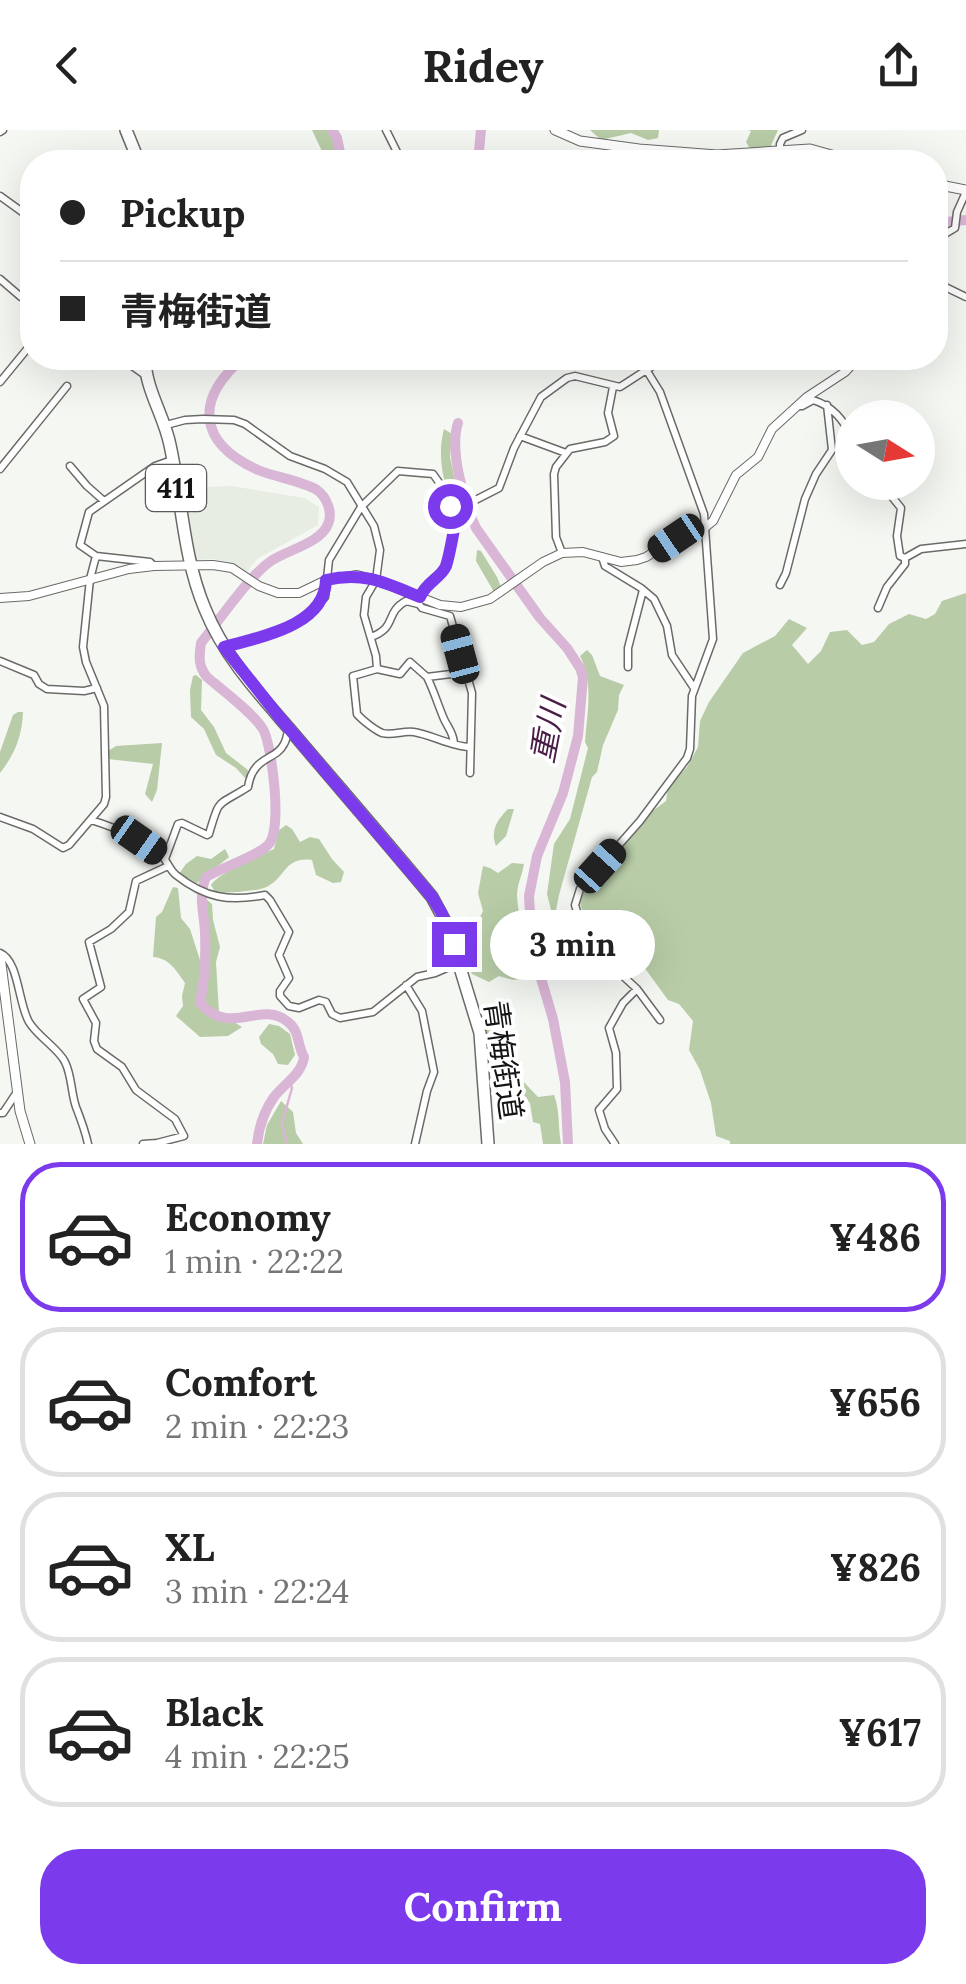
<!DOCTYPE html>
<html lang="en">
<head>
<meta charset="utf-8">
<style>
	body { margin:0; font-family:Lora,"Noto Sans JP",serif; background:#f6f6f6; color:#222; height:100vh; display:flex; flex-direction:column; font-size:38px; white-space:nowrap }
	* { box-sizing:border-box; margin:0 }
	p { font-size:32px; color:#767676 }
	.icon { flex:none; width:55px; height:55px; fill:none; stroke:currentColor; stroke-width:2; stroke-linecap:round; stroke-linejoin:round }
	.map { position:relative; height:1014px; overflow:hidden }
	.sheet { display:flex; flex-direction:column; background:#fff; flex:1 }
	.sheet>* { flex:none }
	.hud { position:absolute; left:20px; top:20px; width:928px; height:220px; border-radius:40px; box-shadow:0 10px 40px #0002; display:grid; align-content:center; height:220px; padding:0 40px; background:#fff }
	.needle { width:65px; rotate:101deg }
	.controls { position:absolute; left:835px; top:270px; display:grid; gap:20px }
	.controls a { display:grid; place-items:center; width:100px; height:100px; border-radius:50%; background:#fff; box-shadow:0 10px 40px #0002; font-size:50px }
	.end { position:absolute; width:45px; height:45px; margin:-22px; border:12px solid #7c3aed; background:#fff; box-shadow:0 0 0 5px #fff }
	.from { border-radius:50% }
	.bubble { position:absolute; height:70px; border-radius:35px; background:#fff; box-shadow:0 10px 40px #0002; font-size:32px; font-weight:700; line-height:70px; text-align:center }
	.car { position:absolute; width:30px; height:60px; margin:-30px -15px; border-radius:12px; box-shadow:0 0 8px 2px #0007; background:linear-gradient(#222 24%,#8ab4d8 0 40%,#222 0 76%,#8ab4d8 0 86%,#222 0) }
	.hud b { display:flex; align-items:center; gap:35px; height:95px; font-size:38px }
	.hud b+b { border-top:2px solid #e0e0e0 }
	.hud i { width:25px; height:25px; background:#222 }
	ul { padding:18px 0 0; list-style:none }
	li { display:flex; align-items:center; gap:30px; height:150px; margin:0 20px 15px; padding:0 20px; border:5px solid #e0e0e0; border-radius:40px }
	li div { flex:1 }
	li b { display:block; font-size:38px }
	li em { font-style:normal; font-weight:700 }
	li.selected { border-color:#7c3aed }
	li>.icon { width:90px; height:90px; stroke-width:1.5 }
	.cta { display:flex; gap:20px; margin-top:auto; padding:20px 40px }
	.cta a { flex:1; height:115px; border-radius:40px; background:#7c3aed; color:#fff; font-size:40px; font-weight:700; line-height:115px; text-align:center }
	header { display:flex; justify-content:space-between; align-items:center; height:130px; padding:0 40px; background:#fff; font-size:45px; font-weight:700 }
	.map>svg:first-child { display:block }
	.built { fill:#e7ede2 }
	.green { fill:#b8cca7 }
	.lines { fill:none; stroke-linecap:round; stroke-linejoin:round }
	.stream { stroke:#dab6d6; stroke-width:2.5 }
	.river { stroke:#dab6d6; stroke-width:10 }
	.minor-casing { stroke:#6a6b68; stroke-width:9 }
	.tertiary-casing { stroke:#6a6b68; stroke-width:10 }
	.secondary-casing { stroke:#6a6b68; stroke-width:11 }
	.trunk-casing { stroke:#6a6b68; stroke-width:14 }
	.minor { stroke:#fff; stroke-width:6 }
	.tertiary { stroke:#fff; stroke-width:8 }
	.secondary { stroke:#fff; stroke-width:9 }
	.trunk { stroke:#fff; stroke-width:11 }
	.route { stroke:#7c3aed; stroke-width:12 }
	.labels { text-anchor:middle; stroke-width:8; stroke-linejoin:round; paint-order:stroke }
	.shield { fill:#fff; stroke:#5a5a5a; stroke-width:2.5 }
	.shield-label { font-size:28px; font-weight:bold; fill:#131413 }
	.street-label { font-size:30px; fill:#131413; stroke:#fff }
	.water-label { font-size:32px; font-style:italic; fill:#491e46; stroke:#fff }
</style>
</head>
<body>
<header><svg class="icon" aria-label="back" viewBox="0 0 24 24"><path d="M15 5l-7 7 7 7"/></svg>Ridey<svg class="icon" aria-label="share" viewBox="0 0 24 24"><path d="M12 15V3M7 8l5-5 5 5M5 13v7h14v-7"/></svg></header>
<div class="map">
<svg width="966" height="1014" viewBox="0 0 966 1014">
	<rect width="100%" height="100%" fill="#f5f7f3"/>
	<path class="built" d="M231 356 304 368 319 377 318 395 257 429 247 442 227 432 214 429 196 430 180 358Z"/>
	<path class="green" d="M312 0H328L335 10 337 32H327Z
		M590 0H659L658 8 648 10 631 3 601 10Z
		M748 0H778L768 22H752L746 12 751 1Z
		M444 299 452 304 450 327 459 369 457 376 451 374C443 349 437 325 444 299Z
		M477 420 481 421 497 447 501 457 494 462 476 431Z
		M966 463V1014H730V1011L716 1006 711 973 700 940 689 920 693 891 679 874 668 870 644 837 619 838 594 817 579 770 588 755 607 746 625 714 647 685 666 671 668 657 687 637 698 617 700 591 709 572 743 523 775 506 789 489 807 498 792 515 808 534 821 521 830 502 847 500 862 515 874 512 889 494 909 484 926 489 935 484 942 471Z
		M587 520 592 525 600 546 624 555 619 565 618 580 603 615 597 642 592 647 559 765 556 780 562 800 554 807 547 798 552 784 547 764 554 714 570 689 588 618 585 612C587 583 594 552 580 526Z
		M196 545 202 550 201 580 214 597 226 623 248 640 247 650 236 638 216 625 204 599 191 587 190 560 193 546Z
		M18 582H23C22 606 15 624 0 643V622L13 585Z
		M162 613 157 660 152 672 145 664 153 634 108 629V621L116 616Z
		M508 679H514L506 706 496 716C490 701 497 690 508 679Z
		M286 695 292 699 300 712 310 707 319 709 332 729 344 742 341 752 333 753 316 745 312 730C283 726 286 750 264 758 256 761 223 764 215 762L211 755C220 742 258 726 274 719L278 701Z
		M225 719 229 727 197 753 179 744 186 734 197 726 211 729Z
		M512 733 524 734C522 746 517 754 517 766 518 793 532 820 525 848L513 850 499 846 489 852 472 844 467 834 472 825 473 802 483 781 478 763 483 736 490 738 498 743Z
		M173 757 178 758 181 788 190 799 200 830 208 825 204 770 206 769 212 774 213 790 220 817 216 832 219 883 242 897 228 906 200 907 176 886 183 876 182 866 185 853C176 840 169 828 153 827L156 787 162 782Z
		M484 891 495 899 509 934 501 936C488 922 479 911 484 891Z
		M269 894 279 896 290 904 295 925 288 935 278 934 273 924 261 914 259 907Z
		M510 942 519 947 538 967 554 965C560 980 558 998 561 1014H543L540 994 533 992 530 973 507 947Z
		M281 971 293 982 296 1003 303 1014H263L267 995Z"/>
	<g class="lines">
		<path class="stream" d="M287 1014 282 993 292 958 289 950"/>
		<path class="river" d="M332 0 337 8 342 32
			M478 32 481 0
			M692 32H732L800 27 812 32
			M935 93 966 90
			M243 228C194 270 198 313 258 340 275 347 303 351 317 360 327 367 333 383 328 394 321 413 287 420 271 431 250 445 218 492 201 513 199 527 198 536 207 547 221 559 257 586 264 601 272 619 283 701 268 715 259 725 221 738 206 747 198 765 204 783 205 802 206 827 205 849 200 873 231 908 260 869 288 892 300 901 297 915 304 927 302 944 284 954 274 967 264 981 259 996 257 1014
			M458 293C449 320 464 372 476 398L540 488 567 518 580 538 583 547 578 606 563 663 537 726 529 766 532 818 553 889 565 952 568 1014"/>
		<g class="minor-casing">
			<path id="minor" d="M386 0 402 32
				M0 2 3 0
				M780 20V14L783 8 802 0
				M654 21 659 32
				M808 32 815 20
				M0 66 32 89
				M935 110 955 98 957 82 966 62
				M0 149 21 167 32 169
				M935 152 966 167
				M121 228 145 245
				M646 228 650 238
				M647 241 660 262 704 384 713 509 692 566 690 619 687 628 640 691 580 759 575 775 580 791 595 820 637 859 660 890
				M0 252 32 213
				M798 276H802L813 270C833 276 843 290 852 307
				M166 295 185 290 203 289 234 290 245 294 290 326 325 339 347 352 374 396 380 420 376 450 366 467 364 485 376 526 377 539
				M520 306 566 323
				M70 336 87 356 104 371
				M0 339 67 256
				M880 352 901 378 897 406 900 426 905 428 921 419 966 414
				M456 379C458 389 449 433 442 441 431 455 423 454 418 473L422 478 450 486 472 563 470 643
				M562 423 556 407 554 344 556 337 570 319 605 312 614 306 608 283 613 257
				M602 427 605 436 641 458 654 469 667 496 672 525 694 558
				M154 436 150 432 96 426 80 415 89 382 155 336 172 330
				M780 455 786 443 805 369 816 344 832 320 827 275
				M878 478 887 457 905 434V428
				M371 507C398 497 384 483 406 471L418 474
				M226 517 267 505 298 493 305 487 325 467 329 430 361 377 398 341 433 344 443 358 449 376 460 378 499 358 514 318 541 267 567 248 575 246 620 257 654 235 656 228
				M0 531 34 545 39 554 47 559 84 561 97 558
				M628 537V518L643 460
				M467 545 451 544 427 547 410 532 400 544 377 539 353 546 357 584C362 590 375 600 382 603 393 606 404 600 414 602 432 605 453 617 470 617
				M427 547C434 561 438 575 444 589 448 598 453 602 454 613
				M0 687 33 699 63 718 69 715 104 674 106 667 104 576 86 532 83 517 90 449 96 426
				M91 690C117 698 141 708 162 726 168 732 169 739 176 745 205 768 229 772 265 765L270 770 289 802 279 825 289 848 280 861V866L289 876 299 878 319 870 326 872 332 884 340 888 373 882 417 847 435 843 458 833
				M165 729 178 694 182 693 207 705 209 704C220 666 217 677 248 657 253 625 276 631 284 614 287 609 287 603 289 598
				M0 823C19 831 18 873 29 892 37 906 59 919 65 932 72 946 71 963 76 977 81 990 85 1000 88 1014
				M406 855 422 881 434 942 427 961 415 1014
				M0 983H3L17 962
				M143 1014 157 1013 184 1006 175 989 136 960 122 937 97 919 94 911 96 893 83 869 101 857 89 812 111 799 129 782 136 751 168 736
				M615 1014 605 999 599 980 617 959 616 923 609 898 623 873 637 859"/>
		</g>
		<g class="tertiary-casing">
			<path id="tertiary" d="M935 79 941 56
				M0 468 29 466 129 439 154 436 213 435 232 438 259 456 278 463H299L326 450 357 445 376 450 440 475 461 477 490 469 543 432 562 423 583 422 621 432 637 430 646 427 676 408 702 400 713 391 736 345 758 327 772 299 807 267 845 242 858 228"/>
		</g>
		<g class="secondary-casing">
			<path id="secondary" d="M555 0 580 11 639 19 717 25 810 19 857 32
				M935 54 966 60
				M0 826 20 981 30 1014"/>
		</g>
		<g class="trunk-casing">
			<path id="trunk" d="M126 0 139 32
				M145 228C145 259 164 285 170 315 182 370 183 427 205 479 225 529 264 569 298 609 343 662 388 714 432 767L447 795 480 903 488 1014"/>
		</g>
		<use href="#minor" class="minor"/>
		<use href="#tertiary" class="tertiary"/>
		<use href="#secondary" class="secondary"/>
		<use href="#trunk" class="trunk"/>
	</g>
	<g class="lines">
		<path class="route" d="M450 376 456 379C457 388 449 427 446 436 441 448 426 452 420 467 386 453 364 441 326 450 325 496 260 507 224 517L280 588 432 767 441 782 454 814"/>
	</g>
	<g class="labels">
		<rect class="shield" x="146" y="335" width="60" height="46" rx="8"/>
		<g class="shield-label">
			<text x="176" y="368">411</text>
		</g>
		<g class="street-label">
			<text transform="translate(503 930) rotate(82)" y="10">青梅街道</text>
		</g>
		<g class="water-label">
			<text transform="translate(548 601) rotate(-79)" y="11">重川</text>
		</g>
	</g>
</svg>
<div class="controls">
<a><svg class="needle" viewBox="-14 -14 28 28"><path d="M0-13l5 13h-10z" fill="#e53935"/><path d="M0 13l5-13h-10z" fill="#767676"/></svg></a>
</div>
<i class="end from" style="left:450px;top:376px"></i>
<i class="end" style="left:454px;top:814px"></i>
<div class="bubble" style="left:490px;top:780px;width:165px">3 min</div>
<i class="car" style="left:676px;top:408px;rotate:236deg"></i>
<i class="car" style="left:460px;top:524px;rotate:345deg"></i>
<i class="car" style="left:139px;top:710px;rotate:125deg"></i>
<i class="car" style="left:600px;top:736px;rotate:42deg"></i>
<div class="hud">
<b><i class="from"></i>Pickup</b>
<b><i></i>青梅街道</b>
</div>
</div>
<section class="sheet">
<ul>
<li class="selected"><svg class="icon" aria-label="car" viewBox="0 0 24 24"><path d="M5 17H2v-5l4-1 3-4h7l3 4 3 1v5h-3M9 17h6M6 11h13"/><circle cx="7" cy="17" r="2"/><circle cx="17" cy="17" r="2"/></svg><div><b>Economy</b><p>1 min · 22:22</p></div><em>¥486</em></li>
<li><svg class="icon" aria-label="car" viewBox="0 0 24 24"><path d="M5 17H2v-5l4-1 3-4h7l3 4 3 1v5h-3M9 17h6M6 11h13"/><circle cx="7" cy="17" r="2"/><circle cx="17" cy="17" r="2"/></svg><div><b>Comfort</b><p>2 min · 22:23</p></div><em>¥656</em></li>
<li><svg class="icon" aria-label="car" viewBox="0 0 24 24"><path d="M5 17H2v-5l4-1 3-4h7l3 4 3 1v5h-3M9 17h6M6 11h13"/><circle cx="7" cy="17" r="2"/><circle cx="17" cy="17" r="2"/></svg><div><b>XL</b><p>3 min · 22:24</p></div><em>¥826</em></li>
<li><svg class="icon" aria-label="car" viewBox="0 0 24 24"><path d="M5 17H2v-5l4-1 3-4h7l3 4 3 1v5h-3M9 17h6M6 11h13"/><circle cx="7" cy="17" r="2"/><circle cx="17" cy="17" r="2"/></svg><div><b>Black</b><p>4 min · 22:25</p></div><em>¥617</em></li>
</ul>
<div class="cta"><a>Confirm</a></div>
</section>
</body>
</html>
